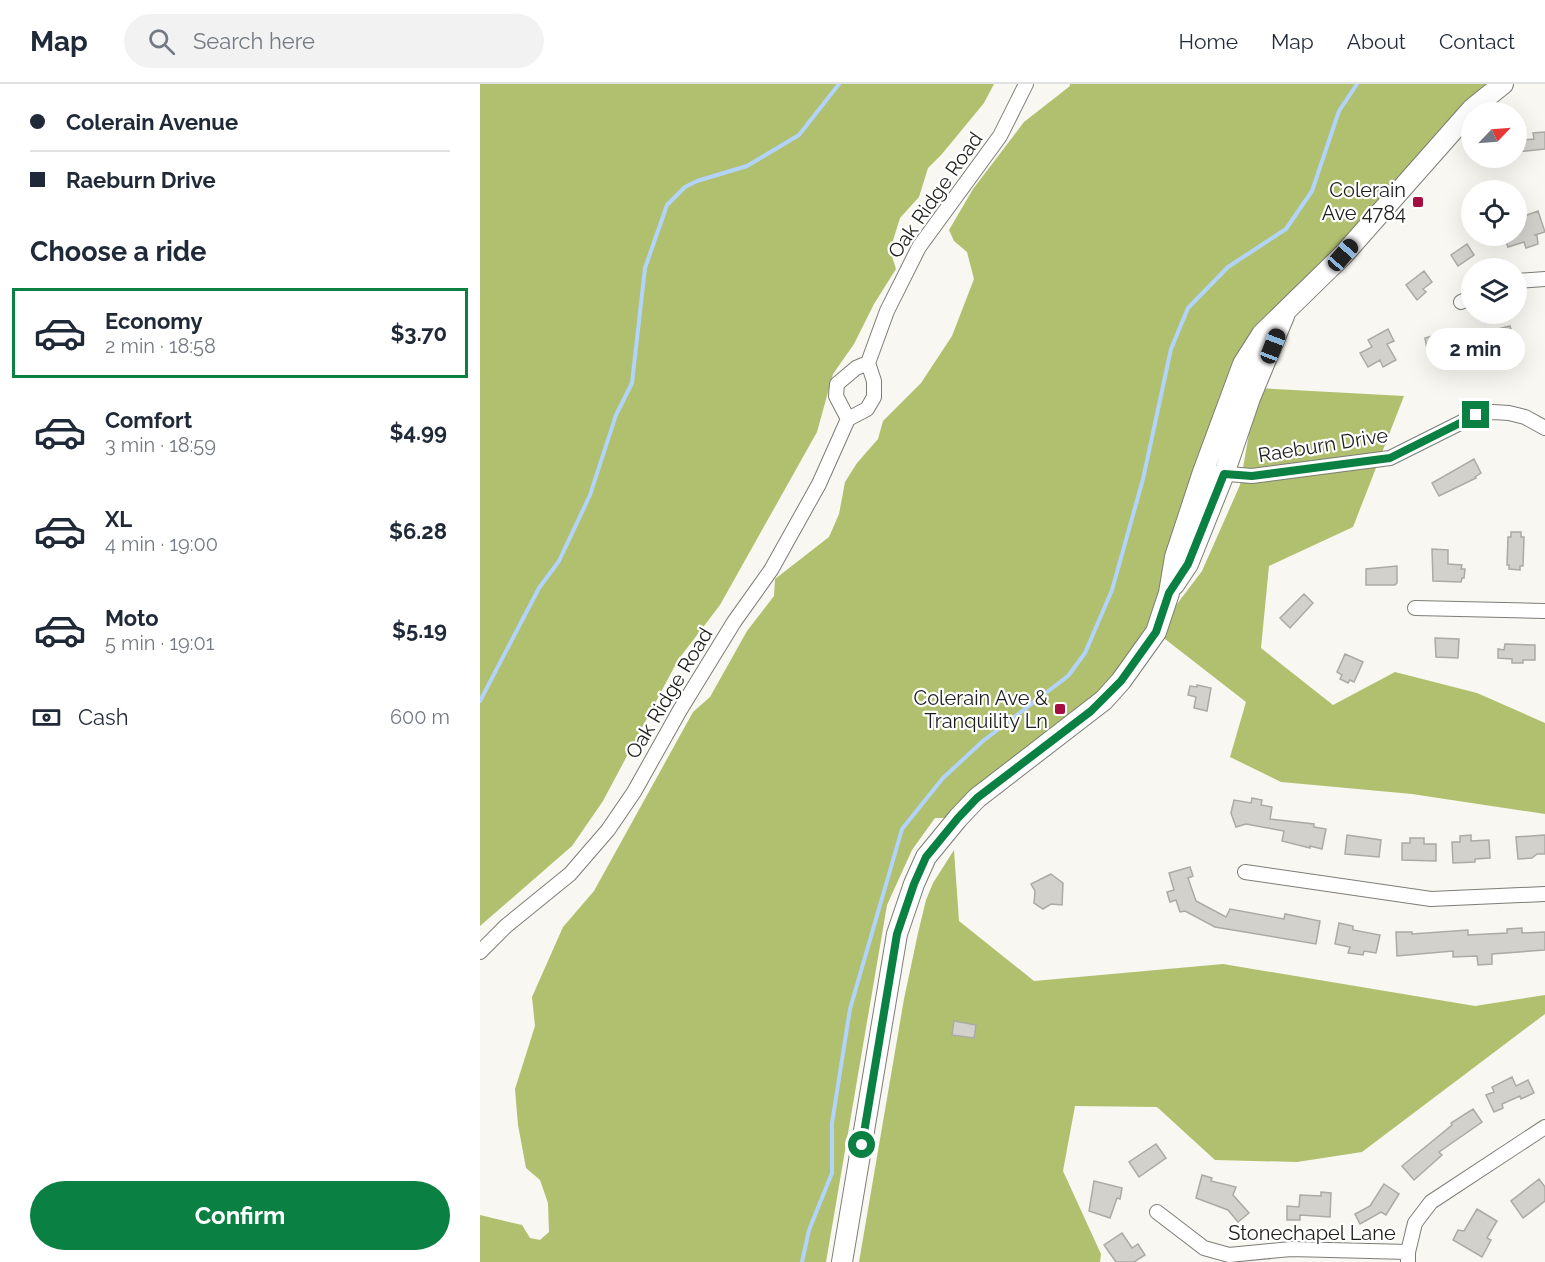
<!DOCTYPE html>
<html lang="en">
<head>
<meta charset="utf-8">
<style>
	body { margin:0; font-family:Raleway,sans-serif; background:#f2f2f3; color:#1f2937; height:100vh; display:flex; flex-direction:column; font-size:22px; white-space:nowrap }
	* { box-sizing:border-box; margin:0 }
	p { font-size:20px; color:#747a83 }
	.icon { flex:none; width:33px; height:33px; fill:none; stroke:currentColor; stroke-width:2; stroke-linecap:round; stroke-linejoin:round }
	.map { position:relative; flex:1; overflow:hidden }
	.details { display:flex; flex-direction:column; background:#fff; width:480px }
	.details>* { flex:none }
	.guide { display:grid; align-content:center; height:132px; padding:0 30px; background:#fff }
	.needle { width:39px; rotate:65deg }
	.controls { position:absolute; left:981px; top:18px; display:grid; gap:12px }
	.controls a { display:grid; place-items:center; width:66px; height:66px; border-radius:50%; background:#fff; box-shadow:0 6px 24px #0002; font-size:30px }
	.end { position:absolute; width:27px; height:27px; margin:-14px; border:8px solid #0b8043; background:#fff; box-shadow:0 0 0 3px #fff }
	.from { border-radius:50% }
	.bubble { position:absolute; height:42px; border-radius:21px; background:#fff; box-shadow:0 6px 24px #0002; font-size:20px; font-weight:700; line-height:42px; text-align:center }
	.car { position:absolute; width:18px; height:36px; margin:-18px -9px; border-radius:8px; box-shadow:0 0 4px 2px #0007; background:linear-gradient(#222 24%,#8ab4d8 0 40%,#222 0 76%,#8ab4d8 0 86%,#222 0) }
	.guide b { display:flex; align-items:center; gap:21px; height:57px; font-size:22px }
	.guide b+b { border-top:2px solid #e0e1e3 }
	.guide i { width:15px; height:15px; background:#1f2937 }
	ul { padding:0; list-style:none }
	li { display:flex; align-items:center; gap:18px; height:90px; margin:0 12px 9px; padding:0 18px; border:3px solid transparent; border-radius:0px }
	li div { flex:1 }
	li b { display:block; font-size:22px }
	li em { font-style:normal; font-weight:700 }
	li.on { border-color:#0b8043 }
	li>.icon { width:54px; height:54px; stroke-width:1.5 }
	h2 { padding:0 30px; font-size:27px; line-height:72px }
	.pay { display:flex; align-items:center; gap:15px; height:66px; padding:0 30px; font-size:22px }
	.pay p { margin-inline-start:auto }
	.action { display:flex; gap:12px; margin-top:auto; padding:12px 30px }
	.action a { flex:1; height:69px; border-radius:36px; background:#0b8043; color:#fff; font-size:24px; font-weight:700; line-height:69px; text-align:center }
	header { display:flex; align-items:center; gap:36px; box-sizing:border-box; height:84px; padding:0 30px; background:#fff; border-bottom:2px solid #e0e1e3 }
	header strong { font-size:28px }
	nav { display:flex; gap:33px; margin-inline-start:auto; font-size:21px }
	.search { width:420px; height:54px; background:#f2f2f3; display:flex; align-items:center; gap:15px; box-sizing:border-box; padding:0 21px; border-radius:33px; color:#747a83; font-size:22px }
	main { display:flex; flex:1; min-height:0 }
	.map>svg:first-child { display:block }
	.forest { fill:#b1c06e }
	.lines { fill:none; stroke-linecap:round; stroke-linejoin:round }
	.stream { stroke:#b2d3fa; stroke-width:4 }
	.building { fill:#d3d1cc; stroke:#abaaa5; stroke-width:1.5 }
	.street-casing { stroke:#7d7c77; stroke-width:16 }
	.primary-casing { stroke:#7d7c77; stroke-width:22 }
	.street { stroke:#fff; stroke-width:14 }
	.primary { stroke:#fff; stroke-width:20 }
	.route { stroke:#0b8043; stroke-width:8 }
	.poi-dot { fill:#a60e41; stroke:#fff; stroke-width:2 }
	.labels { text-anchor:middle; stroke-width:4.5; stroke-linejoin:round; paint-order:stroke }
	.poi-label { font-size:20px; fill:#1e1e1c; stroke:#fff; text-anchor:end }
	.street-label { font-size:20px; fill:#1e1e1c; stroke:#fff }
</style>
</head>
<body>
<header>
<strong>Map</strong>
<div class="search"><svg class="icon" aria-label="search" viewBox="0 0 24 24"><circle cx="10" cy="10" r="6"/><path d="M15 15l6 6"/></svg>Search here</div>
<nav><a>Home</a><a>Map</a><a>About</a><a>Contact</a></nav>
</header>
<main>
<section class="details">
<div class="guide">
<b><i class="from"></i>Colerain Avenue</b>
<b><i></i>Raeburn Drive</b>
</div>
<h2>Choose a ride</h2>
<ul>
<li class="on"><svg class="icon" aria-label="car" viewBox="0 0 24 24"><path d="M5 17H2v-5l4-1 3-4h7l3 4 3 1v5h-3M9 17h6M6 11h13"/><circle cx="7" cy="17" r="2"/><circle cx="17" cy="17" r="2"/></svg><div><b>Economy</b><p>2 min · 18:58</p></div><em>$3.70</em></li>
<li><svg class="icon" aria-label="car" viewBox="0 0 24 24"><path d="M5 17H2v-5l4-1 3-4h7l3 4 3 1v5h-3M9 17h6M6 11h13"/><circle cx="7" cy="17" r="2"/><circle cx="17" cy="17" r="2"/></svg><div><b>Comfort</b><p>3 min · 18:59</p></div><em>$4.99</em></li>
<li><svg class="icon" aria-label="car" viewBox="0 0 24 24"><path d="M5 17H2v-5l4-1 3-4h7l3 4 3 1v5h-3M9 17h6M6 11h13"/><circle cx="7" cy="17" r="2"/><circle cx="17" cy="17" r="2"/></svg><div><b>XL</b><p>4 min · 19:00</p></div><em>$6.28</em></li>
<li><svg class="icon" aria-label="car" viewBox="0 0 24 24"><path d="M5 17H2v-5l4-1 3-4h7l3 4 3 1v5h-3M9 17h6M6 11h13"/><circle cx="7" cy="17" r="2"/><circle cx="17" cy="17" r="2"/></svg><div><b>Moto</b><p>5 min · 19:01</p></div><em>$5.19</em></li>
</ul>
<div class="pay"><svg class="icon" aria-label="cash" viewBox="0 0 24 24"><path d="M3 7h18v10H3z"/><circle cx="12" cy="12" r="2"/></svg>Cash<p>600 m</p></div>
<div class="action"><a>Confirm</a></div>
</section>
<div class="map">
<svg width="1065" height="1178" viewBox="0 0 1065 1178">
	<rect width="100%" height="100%" fill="#f8f7f1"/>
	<path class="forest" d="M0 0H514L504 19 462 70 448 84 439 113 420 134 410 166 416 185 394 220 374 260 353 290 337 348 240 521 198 576 123 717 92 762 0 842Z
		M590 0H1023L782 250 678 545 722 487 760 401 777 304 924 312 873 443 789 482 781 564 853 621 915 588 997 609 1065 639V730L932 710 801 698 750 673 766 618 676 548 659 574 478 734H455L432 766 407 821 346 1178H0V1131L42 1141 50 1154 60 1156 69 1148 68 1119 60 1096 46 1084 38 1041 35 1005 55 942 52 913 83 843 114 807 213 628 230 613 267 547 294 512 295 495 349 453 359 430 365 398 377 379 398 355 403 337 441 299 472 252 494 195 487 168 474 157 469 146 493 105 544 38 590 2Z
		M474 766 479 837 554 897 743 880 995 922 1065 911V930L882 1068 817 1078 735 1076 677 1023 595 1022 583 1087 621 1170 620 1178H379L424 915 438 849 446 816 453 799Z"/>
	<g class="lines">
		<path class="stream" d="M0 617 59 504 79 477 110 411 136 331 152 299 165 184 187 121 205 103 217 97 267 82 319 51 359 0
			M322 1178 329 1146 352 1089V1039L370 925 422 745 463 694 503 657 588 592 605 569 632 506 663 395 691 265 708 224 748 183 806 145 832 107 859 27 877 0"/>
	</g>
	<path class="building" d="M1065 48V65L1036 68V57L1054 55 1053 49Z
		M1058 127 1065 148 1055 151 1057 152 1058 160 1046 164 1044 158 1028 163 1024 152H1036V135Z
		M987 160 994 171 978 182 971 171Z
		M944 187 952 198 943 205 946 208 937 216 926 201Z
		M1030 242 1034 256 1010 262 1007 250H1011L1010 247Z
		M908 245 914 257 907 260 916 276 903 283 900 276 888 283 880 269 892 263 888 256Z
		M956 251 959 261 980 256 983 268 960 274 958 262 947 265 945 254Z
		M994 375 1001 389 995 393 996 394 959 412 952 399Z
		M1031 448H1041V453H1044L1043 482H1040V486L1029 485V481H1027L1028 453H1031Z
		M952 465 968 466V480L982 481 981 485H985L984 494H982L981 498 953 497Z
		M917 482V499L915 501H886V485Z
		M824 510 833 519 810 544 800 534Z
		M955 554 979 555 978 574 956 573Z
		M1025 560 1055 561V576H1043V579H1032V575L1018 574V565L1024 566Z
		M865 570 883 578 874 598 870 596 868 599 860 595 862 591 857 588Z
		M717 601 731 604 727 627 714 624 716 613 708 611 710 602 717 603Z
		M772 714 782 716 781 721 792 723 790 735 834 740V743L846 745 842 765 830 762V764L802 757 804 747 766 740 756 743 751 729 754 716 771 719Z
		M867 751 901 756 899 773 865 770Z
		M991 751V757L1009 756 1010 774 995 775V778L973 779 972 758H980V752Z
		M1065 751V770H1057L1052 774 1038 775 1036 753Z
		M930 754H944V760H956V777L922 776V759H930Z
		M710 783 713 792 708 794 716 817 746 833 750 825 804 835 805 830 840 837 836 860 735 843 705 827 700 828 696 816 690 818 687 808 694 806 689 789Z
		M571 790 583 799 582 821 571 820 563 825 554 819 555 807 551 800Z
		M859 839 873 842V846L900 851 896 869 884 867 883 871 868 869 870 863 855 860Z
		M1042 844V849L1065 848V866L1012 870V880L998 881 997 872 973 873V867L917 872 916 848H932V850L988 846V851L1027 849V845Z
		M474 937 496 941 494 954 472 951Z
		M1032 993 1036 1002 1048 996 1054 1009 1041 1015 1040 1012 1022 1020 1023 1024 1014 1028 1006 1011 1014 1008 1012 1003Z
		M993 1025 1002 1038 959 1068 962 1071 934 1096 922 1082 972 1041 971 1039Z
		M676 1060 686 1074 659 1093 649 1078Z
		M722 1091 732 1094 731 1097 756 1103 753 1111 769 1129 758 1138 748 1126 716 1114Z
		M1059 1095 1065 1103V1117L1043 1134 1031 1117Z
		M614 1097 642 1104 640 1115 637 1114 630 1134 609 1127Z
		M904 1100 919 1110 906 1131 901 1128 880 1140 875 1130 890 1122Z
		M841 1108 851 1109 850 1133 820 1131V1136H807V1122L819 1123 820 1111 841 1112Z
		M997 1125 1017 1137 1007 1154 1011 1156 1002 1173 973 1156 978 1146 984 1147Z
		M642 1149 652 1164 658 1160 665 1171 654 1178H636L624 1161Z"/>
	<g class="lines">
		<g class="street-casing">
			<path id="street" d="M1036 197 1065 195
				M981 218 992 213
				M388 279 407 227 439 163 520 52 546 0
				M737 389 772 392 910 374 996 331 1013 328 1029 329 1045 333 1065 344
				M935 524 1065 527
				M765 788 951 815 1065 810
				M0 868 26 842 90 790 128 746 154 708 200 626 254 538 291 486 339 400 368 335 387 325 394 313V297L388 279 376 284 357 300 356 312 368 335
				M677 1128 724 1164 749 1171 811 1165 928 1168
				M928 1178V1168L935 1139 951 1118 1065 1043"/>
		</g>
		<g class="primary-casing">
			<path id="primary" d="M694 501 708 480 744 390 770 314 804 232
				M362 1178 417 850 434 800 446 773 478 734 497 714 624 616 641 597 676 548 689 509 695 473 723 388 763 280 782 250 863 171 992 25 1023 0"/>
		</g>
		<use href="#street" class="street"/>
		<use href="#primary" class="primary"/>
	</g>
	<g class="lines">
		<path class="route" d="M382 1061 417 850 434 800 446 773 478 734 497 714 611 627 641 597 676 548 689 509 708 480 744 390 772 392 910 374 996 331"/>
	</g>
	<g class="poi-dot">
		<rect x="932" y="112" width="12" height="12" rx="3"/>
		<rect x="574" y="619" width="12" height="12" rx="3"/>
	</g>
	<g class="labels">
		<g class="poi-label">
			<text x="926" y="113">Colerain<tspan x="926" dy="23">Ave 4784</tspan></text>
			<text x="568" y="621">Colerain Ave &amp;<tspan x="568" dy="23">Tranquility Ln</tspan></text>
		</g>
		<g class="street-label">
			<text transform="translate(455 111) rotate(-55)" y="7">Oak Ridge Road</text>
			<text transform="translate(843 361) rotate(-9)" y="7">Raeburn Drive</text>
			<text transform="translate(189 609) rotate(-59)" y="7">Oak Ridge Road</text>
			<text x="832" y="1156">Stonechapel Lane</text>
		</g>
	</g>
</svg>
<div class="controls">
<a><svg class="needle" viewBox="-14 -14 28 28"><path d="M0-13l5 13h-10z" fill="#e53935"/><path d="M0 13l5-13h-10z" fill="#747a83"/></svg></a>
<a><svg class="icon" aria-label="locate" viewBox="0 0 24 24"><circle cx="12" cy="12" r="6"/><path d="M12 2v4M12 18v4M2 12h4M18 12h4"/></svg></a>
<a><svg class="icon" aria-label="layers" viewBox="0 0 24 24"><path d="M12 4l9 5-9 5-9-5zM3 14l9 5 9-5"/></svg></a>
</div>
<i class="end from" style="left:382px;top:1061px"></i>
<i class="end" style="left:996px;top:331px"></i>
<div class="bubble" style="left:946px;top:244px;width:99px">2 min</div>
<i class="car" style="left:863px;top:171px;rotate:41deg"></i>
<i class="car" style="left:793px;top:262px;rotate:21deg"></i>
</div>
</main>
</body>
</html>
